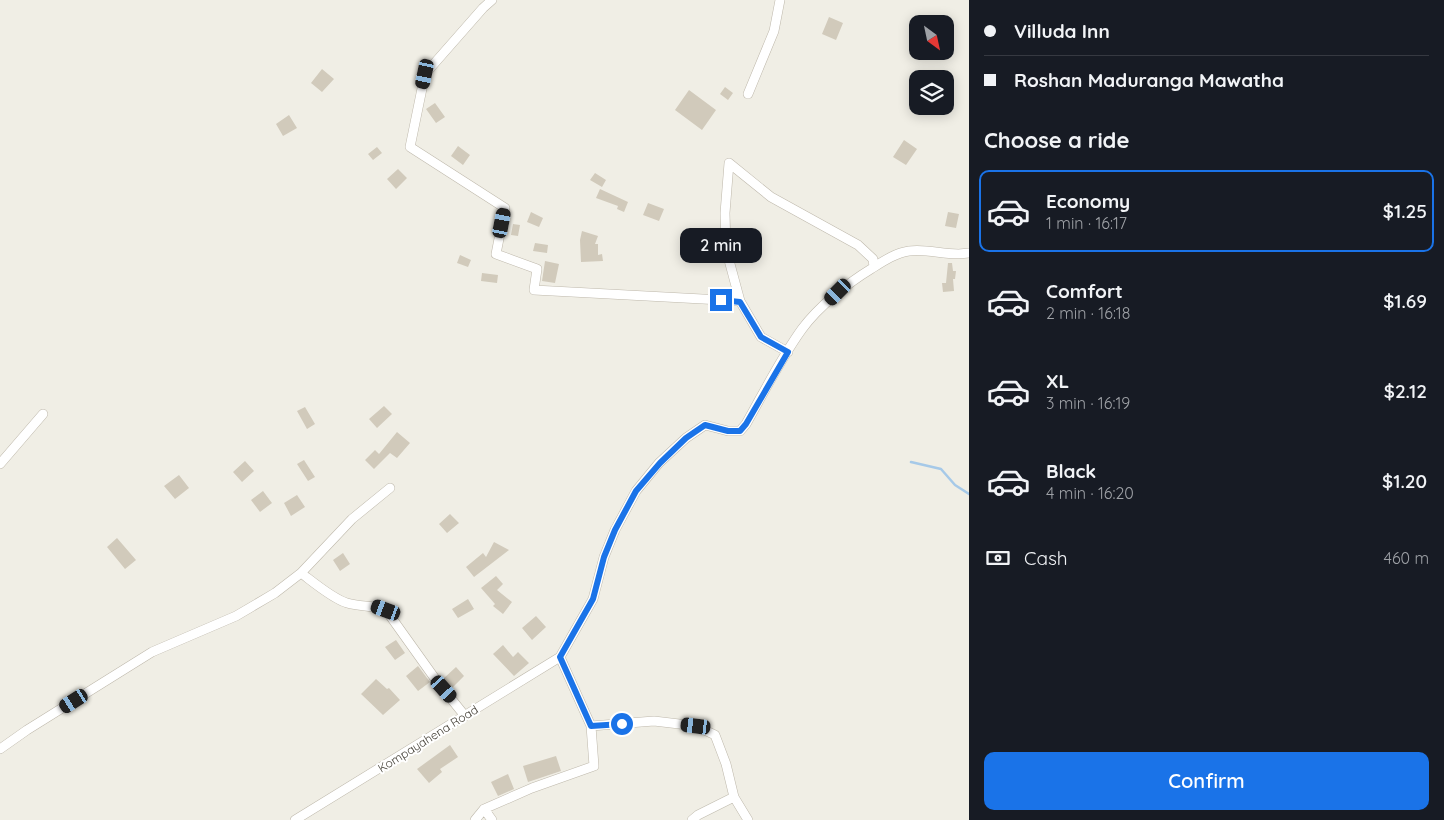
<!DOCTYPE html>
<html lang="en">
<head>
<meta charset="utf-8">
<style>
	body { margin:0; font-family:Quicksand,sans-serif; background:#20242c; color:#f1f3f6; height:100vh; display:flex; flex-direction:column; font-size:19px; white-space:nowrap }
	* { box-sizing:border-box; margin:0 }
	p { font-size:16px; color:#9ea1a6 }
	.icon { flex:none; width:28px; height:28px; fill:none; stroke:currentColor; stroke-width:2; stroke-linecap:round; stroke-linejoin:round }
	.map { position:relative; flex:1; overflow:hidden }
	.panel { display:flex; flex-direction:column; background:#171b24; width:475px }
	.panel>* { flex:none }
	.guide { display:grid; align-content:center; height:110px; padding:0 15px; background:#171b24 }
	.needle { width:32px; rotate:147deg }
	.controls { position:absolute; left:909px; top:15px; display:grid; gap:10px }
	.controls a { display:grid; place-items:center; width:45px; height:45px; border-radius:10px; background:#171b24; box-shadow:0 2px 12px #0003; font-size:25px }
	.end { position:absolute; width:22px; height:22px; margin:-11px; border:6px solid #1a73e8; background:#fff; box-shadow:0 0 0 2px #fff }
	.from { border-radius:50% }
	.bubble { position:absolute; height:35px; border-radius:10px; background:#171b24; box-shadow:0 2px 12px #0003; font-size:16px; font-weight:600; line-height:35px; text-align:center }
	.car { position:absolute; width:15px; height:30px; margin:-15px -8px; border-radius:6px; box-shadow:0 0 4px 1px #0007; background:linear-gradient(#222 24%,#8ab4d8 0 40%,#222 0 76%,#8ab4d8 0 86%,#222 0) }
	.guide b { display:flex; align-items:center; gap:18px; height:48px; font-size:19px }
	.guide b+b { border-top:1px solid #363941 }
	.guide i { width:12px; height:12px; background:#f1f3f6 }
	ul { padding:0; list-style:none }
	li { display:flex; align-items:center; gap:15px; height:82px; margin:0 10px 8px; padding:0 5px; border:2px solid transparent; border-radius:10px }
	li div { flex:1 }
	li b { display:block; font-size:19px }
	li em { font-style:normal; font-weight:600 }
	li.active { border-color:#1a73e8 }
	li>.icon { width:45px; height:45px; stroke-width:1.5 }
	h2 { padding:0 15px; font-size:22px; line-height:60px }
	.pay { display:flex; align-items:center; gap:12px; height:55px; padding:0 15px; font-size:19px }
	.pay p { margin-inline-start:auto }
	.action { display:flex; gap:10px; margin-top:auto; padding:10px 15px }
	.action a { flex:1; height:58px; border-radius:10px; background:#1a73e8; color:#fff; font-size:20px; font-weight:600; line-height:58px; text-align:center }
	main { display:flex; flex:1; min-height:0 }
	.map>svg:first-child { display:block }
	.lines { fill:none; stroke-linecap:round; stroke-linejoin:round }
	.stream { stroke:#a6c9e8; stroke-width:2.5 }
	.building { fill:#d1cabb }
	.minor-casing { stroke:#beb8ab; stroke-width:10 }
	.minor { stroke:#fff; stroke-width:9 }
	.route { stroke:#1a73e8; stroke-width:6 }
	.labels { text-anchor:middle; stroke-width:4; stroke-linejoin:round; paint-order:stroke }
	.street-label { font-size:12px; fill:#423e35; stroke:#fff }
</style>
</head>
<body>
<main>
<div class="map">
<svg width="969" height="820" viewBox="0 0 969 820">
	<rect width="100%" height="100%" fill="#f0eee5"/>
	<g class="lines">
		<path class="stream" d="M911 462 941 469 955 485 969 494"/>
	</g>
	<path class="building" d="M829 17 843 23 836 40 822 34Z
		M322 69 334 79 322 92 311 83Z
		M725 87 733 93 728 100 720 94Z
		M689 90 716 110 702 130 675 110Z
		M435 103 445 117 436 123 426 109Z
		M289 115 297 128 283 136 276 124Z
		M904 140 917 149 906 165 893 157Z
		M458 146 470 155 463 165 451 156Z
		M377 147 382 153 373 160 368 154Z
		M398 169 407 178 396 189 387 179Z
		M595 173 606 180 602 187 590 180Z
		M600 189 628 202 624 212 617 209 618 206 596 198Z
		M648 203 664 209 659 221 643 215Z
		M531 212 543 218 539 227 527 222Z
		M948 212 959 214 956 228 945 226Z
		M513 224 520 225 518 236 511 235Z
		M582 231 598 236 595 244H598V255L602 254 603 261 581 262 580 240Z
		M535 243 548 245 547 253 533 251Z
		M460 255 471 260 468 267 457 263Z
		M545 261 559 264 555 283 542 281Z
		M948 263H952L953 271H956L955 279H953L954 291 943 292 942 283H946Z
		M482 273 498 275 497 283 481 281Z
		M384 406 392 414 377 428 369 419Z
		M305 407 315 424 307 429 297 411Z
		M397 432 410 443 397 458 390 453 374 469 365 460 375 450 379 454Z
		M304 460 315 477 308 481 297 464Z
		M245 461 254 471 242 482 233 472Z
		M179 475 189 488 175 499 164 486Z
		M263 491 272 503 260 512 251 500Z
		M297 495 305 507 291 516 284 503Z
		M450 514 459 523 447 533 439 524Z
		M117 538 136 560 125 569 107 547Z
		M494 542 509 550 474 577 466 567 483 553 486 557Z
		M343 553 350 564 340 571 333 560Z
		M496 576 503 584 497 590 512 602 503 614 493 606 495 604 481 588Z
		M468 599 474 609 458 618 452 609Z
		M536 616 546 627 532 640 522 628Z
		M396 640 405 653 395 660 385 647Z
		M503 645 513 657 518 652 529 663 514 676 493 654Z
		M418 666 430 682 418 691 406 676Z
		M456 667 464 676 452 688 443 679Z
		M376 679 387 689 389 688 400 700 383 715 361 694Z
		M450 745 458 757 440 769 442 772 429 783 417 769Z
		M556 756 561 771 528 782 523 766Z
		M508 774 514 789 498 796 491 782Z"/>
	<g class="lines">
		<g class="minor-casing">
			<path id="minor" d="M492 0 483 8 425 74 410 147 505 208 496 254 537 269 534 290 740 301 761 337 788 352
				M748 94 774 31 780 0
				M740 301 726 249 725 213 729 163 771 197 858 245 873 259 874 267
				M0 464 43 414
				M301 573C313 582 333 599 347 603 361 607 372 605 386 610L436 680 465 716
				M0 749 27 730 152 652 236 616 275 593 301 573 352 519 390 488
				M484 809 492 820
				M295 820 560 657
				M475 820 484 809 532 788 594 766 591 726
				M692 820 698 815 734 797
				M748 820 734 797 726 764 715 735 696 726 654 721 591 726 560 657 593 599 604 557 615 530 636 491 659 463 686 438 705 425 728 431H740L746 424C764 392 781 358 802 329 819 306 848 283 871 269 882 262 895 253 909 251 929 248 949 257 969 253"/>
		</g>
		<use href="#minor" class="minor"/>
	</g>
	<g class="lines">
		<path class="route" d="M622 724 591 726 560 657 593 599 604 557 615 530 636 491 660 463 686 438 705 425 728 431H740L746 424 788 352 761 337 740 302 721 300"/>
	</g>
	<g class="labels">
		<g class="street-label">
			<text transform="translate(428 739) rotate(-32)" y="4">Kompayahena Road</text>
		</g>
	</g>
</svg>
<div class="controls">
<a><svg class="needle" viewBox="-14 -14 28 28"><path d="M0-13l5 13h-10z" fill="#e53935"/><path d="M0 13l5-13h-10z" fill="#9ea1a6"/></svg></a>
<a><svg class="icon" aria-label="layers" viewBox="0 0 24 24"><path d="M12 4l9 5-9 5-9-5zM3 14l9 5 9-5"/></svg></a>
</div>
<i class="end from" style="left:622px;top:724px"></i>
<i class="end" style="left:721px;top:300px"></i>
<div class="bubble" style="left:680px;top:228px;width:82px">2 min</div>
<i class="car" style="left:425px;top:74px;rotate:192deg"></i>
<i class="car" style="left:502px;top:223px;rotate:11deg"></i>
<i class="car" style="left:838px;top:292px;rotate:225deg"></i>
<i class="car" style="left:386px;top:610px;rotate:290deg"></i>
<i class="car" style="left:444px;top:689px;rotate:138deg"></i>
<i class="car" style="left:74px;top:701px;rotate:238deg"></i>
<i class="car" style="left:696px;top:726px;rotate:277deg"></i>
</div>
<section class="panel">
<div class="guide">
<b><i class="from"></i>Villuda Inn</b>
<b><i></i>Roshan Maduranga Mawatha</b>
</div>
<h2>Choose a ride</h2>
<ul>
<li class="active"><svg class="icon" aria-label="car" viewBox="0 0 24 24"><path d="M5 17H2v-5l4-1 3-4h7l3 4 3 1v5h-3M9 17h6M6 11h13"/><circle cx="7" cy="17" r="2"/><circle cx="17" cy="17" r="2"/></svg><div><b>Economy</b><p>1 min · 16:17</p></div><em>$1.25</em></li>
<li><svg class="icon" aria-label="car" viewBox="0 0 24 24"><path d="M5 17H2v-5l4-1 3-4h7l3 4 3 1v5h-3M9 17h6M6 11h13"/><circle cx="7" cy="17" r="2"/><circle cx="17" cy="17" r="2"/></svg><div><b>Comfort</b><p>2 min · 16:18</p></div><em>$1.69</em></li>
<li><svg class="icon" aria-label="car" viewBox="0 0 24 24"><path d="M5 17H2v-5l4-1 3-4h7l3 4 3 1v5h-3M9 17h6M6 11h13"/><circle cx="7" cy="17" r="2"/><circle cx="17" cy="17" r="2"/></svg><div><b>XL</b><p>3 min · 16:19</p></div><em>$2.12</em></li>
<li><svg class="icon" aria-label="car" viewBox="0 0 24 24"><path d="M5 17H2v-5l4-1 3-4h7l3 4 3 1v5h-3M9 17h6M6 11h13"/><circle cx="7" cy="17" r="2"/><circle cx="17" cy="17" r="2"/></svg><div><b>Black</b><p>4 min · 16:20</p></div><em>$1.20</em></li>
</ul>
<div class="pay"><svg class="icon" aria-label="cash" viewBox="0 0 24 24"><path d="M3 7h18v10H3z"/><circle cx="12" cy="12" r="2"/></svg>Cash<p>460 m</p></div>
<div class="action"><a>Confirm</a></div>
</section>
</main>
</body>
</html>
